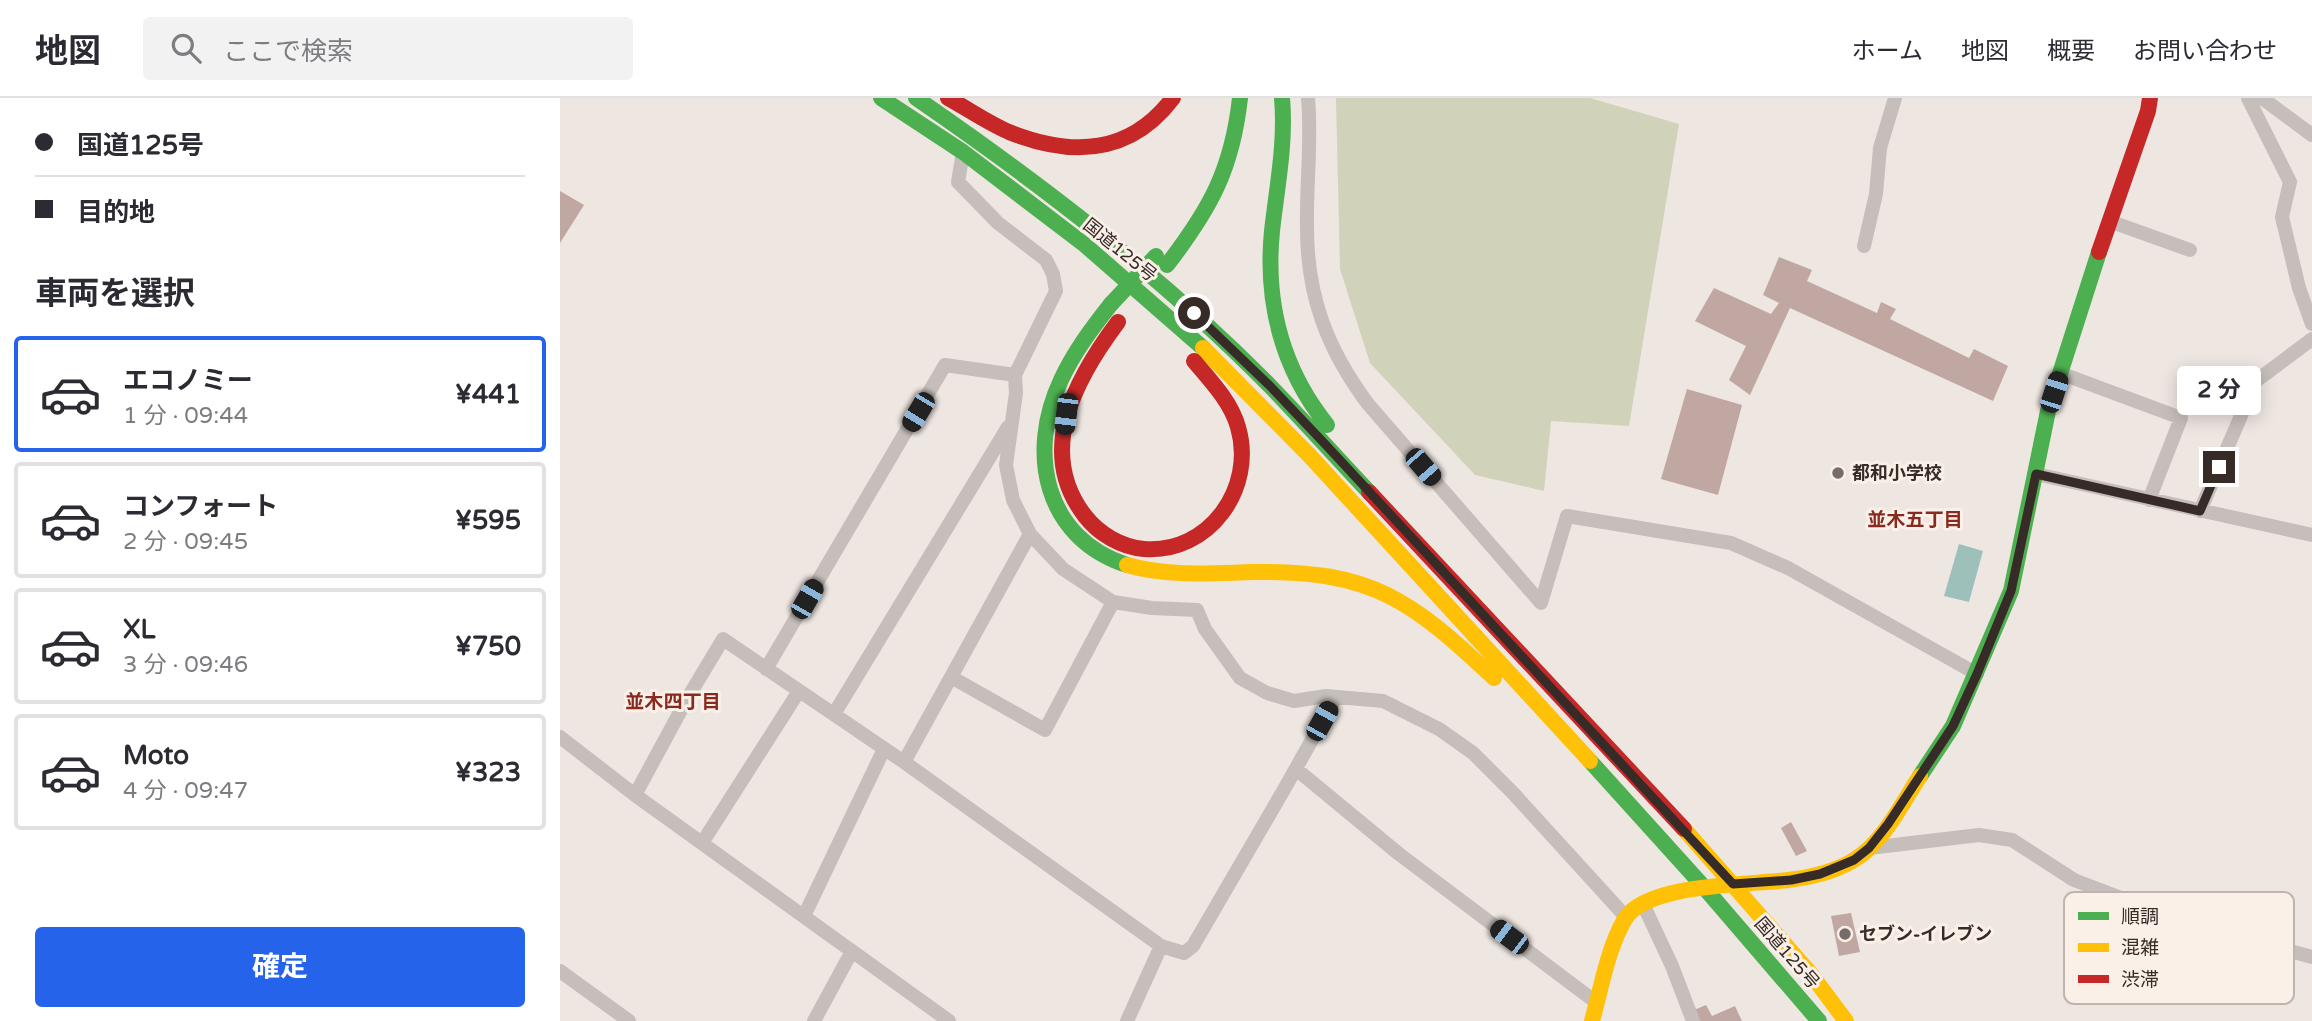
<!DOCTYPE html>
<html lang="ja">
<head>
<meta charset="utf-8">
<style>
	body { margin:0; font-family:"Varela Round","Noto Sans JP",sans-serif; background:#f2f2f3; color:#2b2b33; height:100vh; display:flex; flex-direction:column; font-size:26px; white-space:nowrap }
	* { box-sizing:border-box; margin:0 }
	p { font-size:23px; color:#7c7c81 }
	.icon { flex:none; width:38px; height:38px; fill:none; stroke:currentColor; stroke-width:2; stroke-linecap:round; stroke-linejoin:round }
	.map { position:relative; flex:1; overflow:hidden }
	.sheet { display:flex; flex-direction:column; background:#fff; width:560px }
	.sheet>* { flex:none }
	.hud { display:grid; align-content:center; height:154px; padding:0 35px; background:#fff }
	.end { position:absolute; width:32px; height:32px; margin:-16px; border:9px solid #372b28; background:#fff; box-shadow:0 0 0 4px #fff }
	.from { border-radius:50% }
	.bubble { position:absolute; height:49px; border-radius:7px; background:#fff; box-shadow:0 4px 18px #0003; font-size:23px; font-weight:700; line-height:49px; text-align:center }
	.car { position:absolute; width:21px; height:42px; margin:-21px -10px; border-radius:9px; box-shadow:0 0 5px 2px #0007; background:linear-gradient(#222 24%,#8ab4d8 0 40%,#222 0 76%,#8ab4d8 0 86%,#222 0) }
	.hud b { display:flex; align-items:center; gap:24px; height:66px; font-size:26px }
	.hud b+b { border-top:2px solid #e1e1e2 }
	.hud i { width:18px; height:18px; background:#2b2b33 }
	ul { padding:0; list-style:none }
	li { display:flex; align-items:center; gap:21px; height:116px; margin:0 14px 10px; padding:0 21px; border:4px solid #e1e1e2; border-radius:7px }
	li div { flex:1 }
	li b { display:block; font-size:26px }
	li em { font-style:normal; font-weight:700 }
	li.active { border-color:#2563eb }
	li>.icon { width:63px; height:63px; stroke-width:1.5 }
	h2 { padding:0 35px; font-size:32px; line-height:84px }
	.action { display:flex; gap:14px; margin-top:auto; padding:14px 35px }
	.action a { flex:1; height:80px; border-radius:7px; background:#2563eb; color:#fff; font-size:28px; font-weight:700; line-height:80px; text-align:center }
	header { display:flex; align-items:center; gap:42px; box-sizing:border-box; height:98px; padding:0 35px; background:#fff; border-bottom:2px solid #e1e1e2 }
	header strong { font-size:33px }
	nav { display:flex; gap:38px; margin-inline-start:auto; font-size:24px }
	.search { width:490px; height:63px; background:#f2f2f3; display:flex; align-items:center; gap:18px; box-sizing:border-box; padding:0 24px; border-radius:7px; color:#7c7c81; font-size:26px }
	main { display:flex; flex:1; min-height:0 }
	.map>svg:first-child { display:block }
	.green { fill:#d1d2ba }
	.water { fill:#9dc0bb }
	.building { fill:#c1a7a2 }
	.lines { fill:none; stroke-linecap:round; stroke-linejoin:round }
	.street { stroke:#c6beba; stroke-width:14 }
	.fast { stroke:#4caf50; stroke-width:16 }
	.slow { stroke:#ffc107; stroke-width:16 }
	.jam { stroke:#c62828; stroke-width:16 }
	.fast-bridge { stroke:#4caf50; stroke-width:16 }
	.route { stroke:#372b28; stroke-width:9 }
	.poi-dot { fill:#776c69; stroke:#faf0e8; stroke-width:2.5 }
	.labels { text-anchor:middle; stroke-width:6; stroke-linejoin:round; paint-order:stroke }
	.street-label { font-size:18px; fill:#372b28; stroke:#faf0e8 }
	.poi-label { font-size:18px; font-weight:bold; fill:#372b28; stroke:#faf0e8; text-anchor:start }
	.neighbourhood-label { font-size:19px; font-weight:bold; fill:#882a1f; stroke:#faf0e8 }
	.key { fill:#faf0e8; stroke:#c0b5ae; stroke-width:2 }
	.key-label { font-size:19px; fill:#372b28 }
</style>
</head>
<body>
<header>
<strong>地図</strong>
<div class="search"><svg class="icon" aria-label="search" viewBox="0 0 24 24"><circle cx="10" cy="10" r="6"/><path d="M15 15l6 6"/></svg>ここで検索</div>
<nav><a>ホーム</a><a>地図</a><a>概要</a><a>お問い合わせ</a></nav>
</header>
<main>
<section class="sheet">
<div class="hud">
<b><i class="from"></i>国道125号</b>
<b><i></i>目的地</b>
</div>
<h2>車両を選択</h2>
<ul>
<li class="active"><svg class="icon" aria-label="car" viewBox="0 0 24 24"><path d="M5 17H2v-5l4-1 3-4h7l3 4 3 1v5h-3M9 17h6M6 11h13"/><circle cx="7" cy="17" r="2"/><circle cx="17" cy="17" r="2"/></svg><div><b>エコノミー</b><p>1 分 · 09:44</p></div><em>¥441</em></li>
<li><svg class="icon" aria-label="car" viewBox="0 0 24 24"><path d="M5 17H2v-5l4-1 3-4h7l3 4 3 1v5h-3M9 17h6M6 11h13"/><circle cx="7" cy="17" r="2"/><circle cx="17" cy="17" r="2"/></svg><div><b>コンフォート</b><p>2 分 · 09:45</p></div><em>¥595</em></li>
<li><svg class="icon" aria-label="car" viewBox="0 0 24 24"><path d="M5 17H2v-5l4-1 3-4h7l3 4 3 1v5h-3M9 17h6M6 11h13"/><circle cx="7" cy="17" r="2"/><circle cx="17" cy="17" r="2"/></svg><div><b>XL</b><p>3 分 · 09:46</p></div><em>¥750</em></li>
<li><svg class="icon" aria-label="car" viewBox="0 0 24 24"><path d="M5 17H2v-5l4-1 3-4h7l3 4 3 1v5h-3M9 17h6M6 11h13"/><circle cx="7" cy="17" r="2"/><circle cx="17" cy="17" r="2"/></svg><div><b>Moto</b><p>4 分 · 09:47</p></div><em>¥323</em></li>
</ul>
<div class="action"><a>確定</a></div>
</section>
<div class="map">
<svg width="1752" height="923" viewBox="0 0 1752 923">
	<rect width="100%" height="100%" fill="#eee6e1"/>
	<path class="green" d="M776 0H1030L1119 26 1069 328 991 323 984 393 915 377 810 265 780 171Z"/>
	<path class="water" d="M1399 446 1423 453 1409 504 1384 498Z"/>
	<path class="building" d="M0 93 24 107 0 145Z
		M1219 159 1252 172 1247 183 1317 215 1321 204 1336 211 1330 221 1409 260 1414 251 1448 268 1433 303 1230 210 1190 297 1169 282 1186 248 1135 223 1154 190 1211 216 1219 205 1203 197Z
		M1127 291 1182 307 1158 397 1101 381Z
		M1231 724 1247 753 1236 758 1221 730Z
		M1291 815 1300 854 1279 858 1271 818Z
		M1146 907 1152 918 1175 908 1182 923H1139L1134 912Z"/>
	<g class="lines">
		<path class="street" d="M748 0C752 43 746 87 747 130 747 198 767 251 808 306L981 505 1007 418 1171 445 1228 470 1417 576
			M1688 0 1730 84 1722 119 1739 190 1752 226
			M1702 0 1752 37
			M403 54 398 84 438 125 486 162 493 176 496 193 455 277 456 295 446 367 453 402 470 436 503 471 553 504 592 510 637 512 645 531 680 580 707 595 734 603 766 598 823 603 879 631 913 655 953 695 1066 819
			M1549 123 1630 152
			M1304 148 1316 96 1320 50 1335 0
			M1500 275 1621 320 1589 402
			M1476 376 1752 437
			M1640 413 1696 283 1752 241
			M206 571 385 267 455 277
			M391 579 485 632 553 504
			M274 616 448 329
			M0 639 75 697 389 923
			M344 664 470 436
			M736 671 839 756 1037 905
			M75 697 127 601 163 541 344 664 601 848 624 855 633 848 726 688 776 599
			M142 745 239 593
			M1309 750 1419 737 1452 742 1514 782 1613 820 1752 859
			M1083 806 1112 868 1133 923
			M244 818 324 651
			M0 873 69 923
			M254 923 292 853
			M567 923 601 848"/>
		<path class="fast" d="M321 0 403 54 525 147 643 250
			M356 0C481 86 604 180 711 289 744 323 776 359 809 394
			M722 0C726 45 717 88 712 133 705 204 722 271 767 327
			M607 167C650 111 672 72 680 0
			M551 206C532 230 514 254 501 282 467 354 484 440 567 467
			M1030 663 1143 788 1259 923
			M1360 678 1393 628 1451 493 1488 313 1539 154"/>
		<path class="slow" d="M643 250 749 357 1030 663
			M567 467C609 479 651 475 694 474 812 472 851 502 934 580
			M1124 731 1250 875 1286 923
			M1032 923C1041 891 1048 849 1065 821 1086 785 1190 787 1228 782 1250 780 1276 773 1294 762 1324 744 1342 705 1360 678"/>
		<path class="jam" d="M388 0C408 11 428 25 449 34 512 59 570 57 613 0
			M1539 154 1588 13 1590 0
			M558 224C516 280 475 353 525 418 539 436 561 449 584 451 649 456 696 390 678 329 671 304 651 283 634 263
			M809 394 1124 731"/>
		<path class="fast-bridge" d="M551 206 596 158"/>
	</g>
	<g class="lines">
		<path class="route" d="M634 215 710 288 765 346 1173 786 1231 782 1260 776 1294 762 1309 750 1328 726 1393 628 1417 576 1451 493 1476 376 1640 413 1659 369"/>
	</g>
	<g class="poi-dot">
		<circle cx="1278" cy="375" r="7"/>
		<circle cx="1285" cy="836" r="7"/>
	</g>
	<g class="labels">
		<g class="street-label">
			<text transform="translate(560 152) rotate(39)" y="6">国道125号</text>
			<text transform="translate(1227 855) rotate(49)" y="6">国道125号</text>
		</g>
		<g class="poi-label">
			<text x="1292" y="381">都和小学校</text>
			<text x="1299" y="842">セブン-イレブン</text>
		</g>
		<g class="neighbourhood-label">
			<text x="1355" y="428">並木五丁目</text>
			<text x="113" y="610">並木四丁目</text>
		</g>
	</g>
	<rect x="1504" y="794" width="230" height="112" rx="10" class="key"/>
	<rect x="1518" y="814" width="31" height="8" fill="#4caf50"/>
	<rect x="1518" y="845" width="31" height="9" fill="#ffc107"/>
	<rect x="1518" y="877" width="31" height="8" fill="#c62828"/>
	<g class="key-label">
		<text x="1561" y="825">順調</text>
		<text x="1561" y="856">混雑</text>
		<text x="1561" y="888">渋滞</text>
	</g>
</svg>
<i class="end from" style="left:634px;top:215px"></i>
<i class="end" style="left:1659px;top:369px"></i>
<div class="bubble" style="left:1617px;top:268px;width:84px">2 分</div>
<i class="car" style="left:1494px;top:294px;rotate:18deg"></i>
<i class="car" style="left:358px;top:314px;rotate:211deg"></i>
<i class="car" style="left:506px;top:316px;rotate:187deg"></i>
<i class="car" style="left:863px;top:369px;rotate:139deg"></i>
<i class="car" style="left:247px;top:501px;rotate:30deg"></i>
<i class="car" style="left:762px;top:623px;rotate:29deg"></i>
<i class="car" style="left:949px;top:839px;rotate:307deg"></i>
</div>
</main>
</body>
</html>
